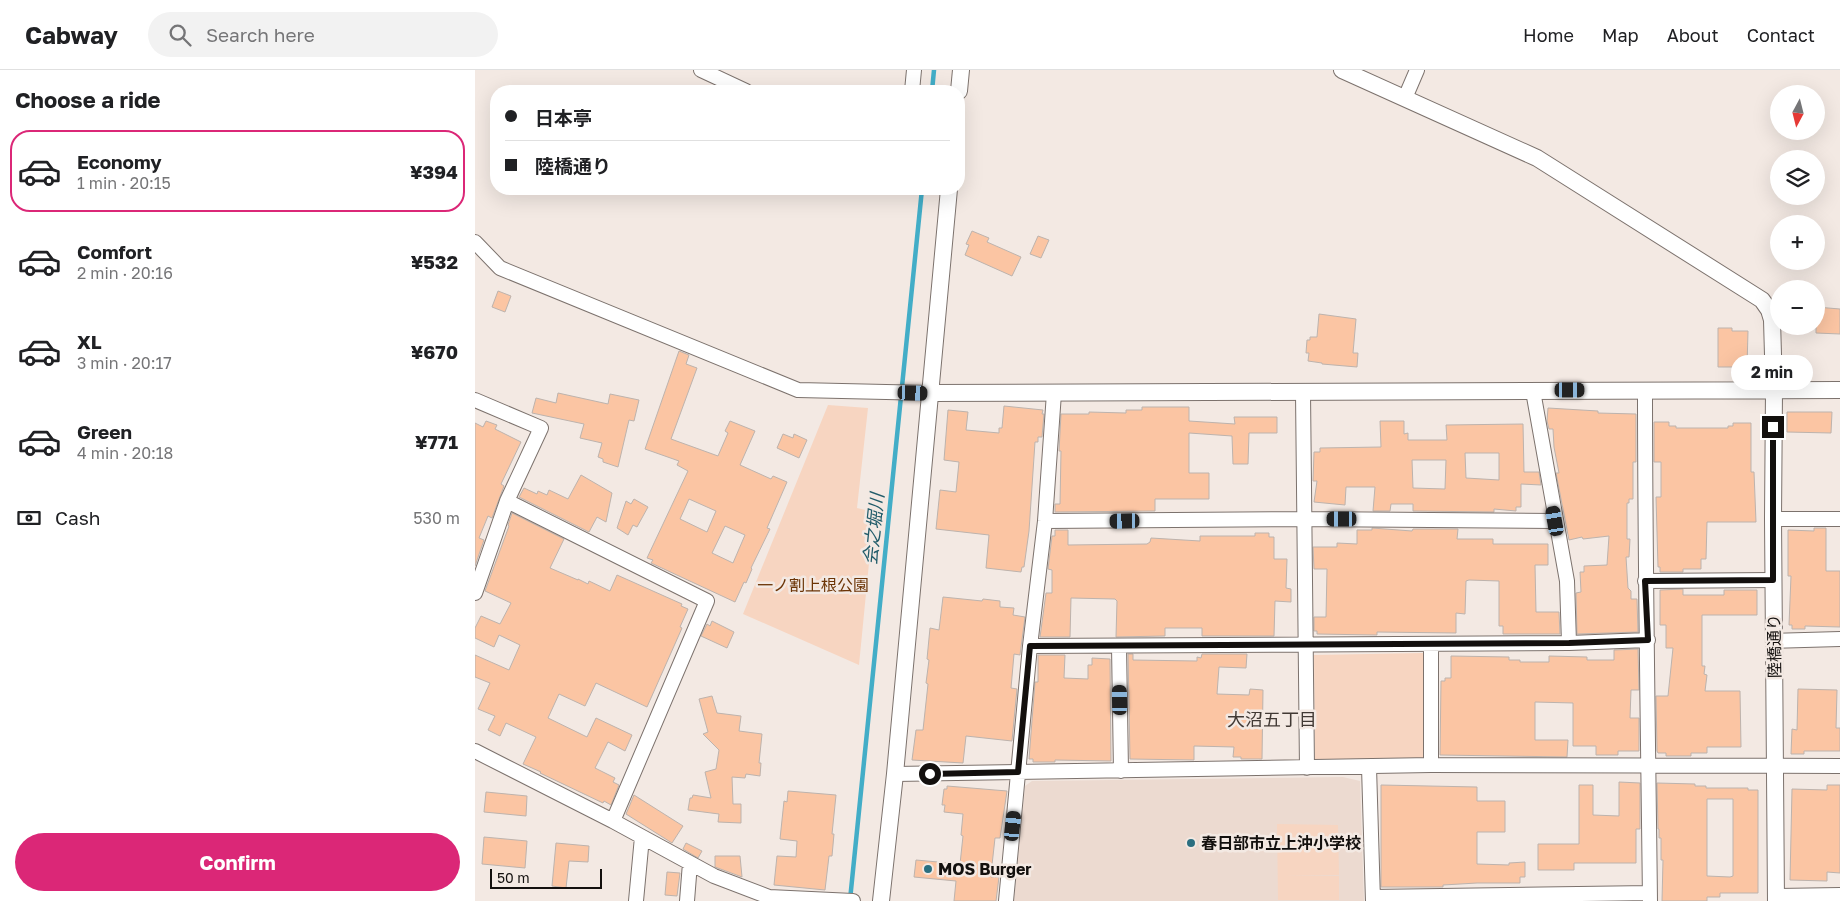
<!DOCTYPE html>
<html lang="en">
<head>
<meta charset="utf-8">
<style>
	body { margin:0; font-family:"Golos Text","Noto Sans JP",sans-serif; background:#f2f2f2; color:#202124; height:100vh; display:flex; flex-direction:column; font-size:19px; white-space:nowrap }
	* { box-sizing:border-box; margin:0 }
	p { font-size:16px; color:#757577 }
	.icon { flex:none; width:28px; height:28px; fill:none; stroke:currentColor; stroke-width:2; stroke-linecap:round; stroke-linejoin:round }
	.map { position:relative; flex:1; overflow:hidden }
	.details { display:flex; flex-direction:column; background:#fff; width:475px }
	.details>* { flex:none }
	.top-card { position:absolute; left:15px; top:15px; width:475px; height:110px; border-radius:20px; box-shadow:0 5px 20px #0002; display:grid; align-content:center; height:110px; padding:0 15px; background:#fff }
	.needle { width:32px; rotate:187deg }
	.buttons { position:absolute; left:1295px; top:15px; display:grid; gap:10px }
	.buttons a { display:grid; place-items:center; width:55px; height:55px; border-radius:50%; background:#fff; box-shadow:0 5px 20px #0002; font-size:25px }
	.scale { position:absolute; left:15px; bottom:12px; width:112px; box-sizing:border-box; padding-left:5px; border:2px solid #13100e; border-top:0; font-size:14px; line-height:18px; white-space:nowrap; color:#13100e; -webkit-text-stroke:4px #f3e9e3; paint-order:stroke }
	.end { position:absolute; width:22px; height:22px; margin:-11px; border:6px solid #13100e; background:#fff; box-shadow:0 0 0 2px #fff }
	.from { border-radius:50% }
	.bubble { position:absolute; height:35px; border-radius:18px; background:#fff; box-shadow:0 5px 20px #0002; font-size:16px; font-weight:700; line-height:35px; text-align:center }
	.car { position:absolute; width:15px; height:30px; margin:-15px -8px; border-radius:6px; box-shadow:0 0 4px 1px #0007; background:linear-gradient(#222 24%,#8ab4d8 0 40%,#222 0 76%,#8ab4d8 0 86%,#222 0) }
	.top-card b { display:flex; align-items:center; gap:18px; height:48px; font-size:19px }
	.top-card b+b { border-top:1px solid #e0e0e0 }
	.top-card i { width:12px; height:12px; background:#202124 }
	ul { padding:0; list-style:none }
	li { display:flex; align-items:center; gap:15px; height:82px; margin:0 10px 8px; padding:0 5px; border:2px solid transparent; border-radius:20px }
	li div { flex:1 }
	li b { display:block; font-size:19px }
	li em { font-style:normal; font-weight:700 }
	li.current { border-color:#db2777 }
	li>.icon { width:45px; height:45px; stroke-width:1.5 }
	h2 { padding:0 15px; font-size:22px; line-height:60px }
	.pay { display:flex; align-items:center; gap:12px; height:55px; padding:0 15px; font-size:19px }
	.pay p { margin-inline-start:auto }
	.button { display:flex; gap:10px; margin-top:auto; padding:10px 15px }
	.button a { flex:1; height:58px; border-radius:30px; background:#db2777; color:#fff; font-size:20px; font-weight:700; line-height:58px; text-align:center }
	header { display:flex; align-items:center; gap:30px; box-sizing:border-box; height:70px; padding:0 25px; background:#fff; border-bottom:1px solid #e0e0e0 }
	header strong { font-size:24px }
	nav { display:flex; gap:28px; margin-inline-start:auto; font-size:18px }
	.search { width:350px; height:45px; background:#f2f2f2; display:flex; align-items:center; gap:12px; box-sizing:border-box; padding:0 18px; border-radius:28px; color:#757577; font-size:19px }
	main { display:flex; flex:1; min-height:0 }
	.map>svg:first-child { display:block }
	.built { fill:#ecdad0 }
	.green { fill:#f7d5c1 }
	.lines { fill:none; stroke-linecap:round; stroke-linejoin:round }
	.stream { stroke:#42adc7; stroke-width:4.5 }
	.building { fill:#fbc5a3; stroke:#bdb3ad; fill-rule:evenodd }
	.minor-casing { stroke:#7c726d; stroke-width:16 }
	.tertiary-casing { stroke:#7c726d; stroke-width:18 }
	.minor { stroke:#fff; stroke-width:14 }
	.tertiary { stroke:#fff; stroke-width:16 }
	.route { stroke:#13100e; stroke-width:6 }
	.poi-dot { fill:#2b6f80; stroke:#f3e9e3; stroke-width:2 }
	.labels { text-anchor:middle; stroke-width:5; stroke-linejoin:round; paint-order:stroke }
	.park-label { font-size:16px; fill:#6c3507; stroke:#f3e9e3 }
	.street-label { font-size:16px; fill:#13100e; stroke:#f3e9e3 }
	.poi-label { font-size:16px; font-weight:bold; fill:#13100e; stroke:#f3e9e3; text-anchor:start }
	.water-label { font-size:18px; font-style:italic; fill:#225c6a; stroke:#f3e9e3 }
	.neighbourhood-label { font-size:18px; fill:#413934; stroke:#f3e9e3 }
</style>
</head>
<body>
<header>
<strong>Cabway</strong>
<div class="search"><svg class="icon" aria-label="search" viewBox="0 0 24 24"><circle cx="10" cy="10" r="6"/><path d="M15 15l6 6"/></svg>Search here</div>
<nav><a>Home</a><a>Map</a><a>About</a><a>Contact</a></nav>
</header>
<main>
<section class="details">
<h2>Choose a ride</h2>
<ul>
<li class="current"><svg class="icon" aria-label="car" viewBox="0 0 24 24"><path d="M5 17H2v-5l4-1 3-4h7l3 4 3 1v5h-3M9 17h6M6 11h13"/><circle cx="7" cy="17" r="2"/><circle cx="17" cy="17" r="2"/></svg><div><b>Economy</b><p>1 min · 20:15</p></div><em>¥394</em></li>
<li><svg class="icon" aria-label="car" viewBox="0 0 24 24"><path d="M5 17H2v-5l4-1 3-4h7l3 4 3 1v5h-3M9 17h6M6 11h13"/><circle cx="7" cy="17" r="2"/><circle cx="17" cy="17" r="2"/></svg><div><b>Comfort</b><p>2 min · 20:16</p></div><em>¥532</em></li>
<li><svg class="icon" aria-label="car" viewBox="0 0 24 24"><path d="M5 17H2v-5l4-1 3-4h7l3 4 3 1v5h-3M9 17h6M6 11h13"/><circle cx="7" cy="17" r="2"/><circle cx="17" cy="17" r="2"/></svg><div><b>XL</b><p>3 min · 20:17</p></div><em>¥670</em></li>
<li><svg class="icon" aria-label="car" viewBox="0 0 24 24"><path d="M5 17H2v-5l4-1 3-4h7l3 4 3 1v5h-3M9 17h6M6 11h13"/><circle cx="7" cy="17" r="2"/><circle cx="17" cy="17" r="2"/></svg><div><b>Green</b><p>4 min · 20:18</p></div><em>¥771</em></li>
</ul>
<div class="pay"><svg class="icon" aria-label="cash" viewBox="0 0 24 24"><path d="M3 7h18v10H3z"/><circle cx="12" cy="12" r="2"/></svg>Cash<p>530 m</p></div>
<div class="button"><a>Confirm</a></div>
</section>
<div class="map">
<svg width="1365" height="831" viewBox="0 0 1365 831">
	<rect width="100%" height="100%" fill="#f3e9e3"/>
	<path class="built" d="M868 707 885 711 889 831H539L550 716 557 711Z"/>
	<path class="green" d="M353 335 393 338 382 438 399 442 384 595 268 544Z
		M948 583 950 690H840L839 585Z
		M802 754 863 755 864 805H809L864 806V830H803Z"/>
	<g class="lines">
		<path class="stream" d="M457 21 459 0
			M375 830C401 593 425 356 447 119"/>
	</g>
	<path class="building" d="M497 161 514 168 512 172 546 187 537 206 490 185 494 175 491 174Z
		M563 166 574 170 566 188 555 184Z
		M23 221 36 226 30 242 17 237Z
		M1341 237 1365 239V264L1341 263Z
		M844 244 881 249 878 283H883L882 297 847 294V293L833 291 834 283H831L832 270H835V267H842Z
		M1243 258H1257V261H1273L1272 297H1243Z
		M204 281 214 285 211 294 222 298 196 369 243 386 253 363 250 361 255 351 280 361 265 395 296 409 298 406 312 412 292 458 295 459 276 498 277 499 271 513 269 512 260 532 176 493 178 490 172 488 213 401 202 395 204 391 170 379ZM214 429 241 441 232 462 205 449ZM250 456 270 465 258 493 237 483Z
		M83 323 133 334 135 324 164 330 159 351 154 350 143 397 128 392V389L123 387 127 373 105 368 109 354 57 343 61 328 81 333Z
		M529 336 568 340 567 344H569L567 367H563V372H560L554 461 549 497H547L546 502 511 498 514 465 461 459 465 420 481 422 484 392 469 390 473 340 493 342 491 360 524 363V358H527Z
		M667 337H714V351L760 354 759 347H802V363H774L773 394H758L757 366 714 363V403H734V429H680V441L580 442V434H585L586 381H584L586 344H614V342L651 343V340H667Z
		M1073 338 1123 341V343L1161 344V392H1158V429H1154V433H1152V469H1155L1154 487H1151L1153 518 1156 521V529H1162L1163 562 1102 564 1101 523 1106 522 1105 502H1109V496L1132 495 1134 466 1108 469 1107 467 1094 470 1081 403H1084L1079 377 1078 359H1074L1072 351Z
		M1312 342H1357L1356 363 1312 362Z
		M11 351 22 355 20 359 46 372 26 414 29 416 17 448 13 446 4 468 9 470 0 496V353L8 357Z
		M905 351H929V364L933 363V370H972L971 355 1048 354 1049 402H1064L1066 415 1046 414V437H1041V441L1019 439V442L938 441V434H916L915 441H898L900 417H871L870 435 839 432 842 411H838L839 382H845V378L906 377ZM990 383H1024V410L991 408ZM937 390H971L970 419 938 418Z
		M1179 352H1194V356H1201V358H1253V356H1258V353H1276V402H1279L1281 452H1232L1231 489H1226V499H1208V502H1185V497H1183L1181 427H1186V392H1179Z
		M308 364 318 368 319 364 332 370 324 388 302 378Z
		M106 405 137 423 131 452 122 447 114 462 44 427 49 418 62 424 63 421 72 425 74 420 93 429Z
		M159 429 173 437 162 457 158 455 153 465 142 458 151 431 156 434Z
		M37 443 89 469 75 498 103 510V509L113 514 114 511 135 521 142 505 207 534 206 536 213 539 205 557 207 558 172 637 121 613 110 636 84 624 73 648 112 667 121 648 157 665 150 681 133 672 120 698 140 708 138 712 144 715 136 735 129 731 128 733 65 703 66 702 48 694 61 667 31 653 25 666 13 660 20 646 3 639 15 613 0 607V585L34 600 45 575 24 565 19 577 0 568V558L6 546 25 554 36 533 10 521 34 456 33 455Z
		M897 458 937 461 938 459H983L982 469H1018V474H1073V495H1060L1061 542H1084L1085 564H1028V556H1024V511L994 510 991 511 990 544 981 543V563L902 562V565H900L842 564V561H839V547H851L852 499H839L838 477H862V473L882 474V460H897Z
		M1339 458H1351V501H1365V557L1330 556V559H1317V555H1314L1316 506H1313V460L1339 461Z
		M580 460H593V475L672 474 675 472 676 468 725 471V466H780V463H794V467H799V489H812L811 518 816 519V532L800 531 799 566H727V558H690V566L641 567 642 531 640 529 596 528 595 567H565L571 523H577V500L573 499 577 466H580Z
		M1208 519V525H1249V520H1282V545H1227V596H1230L1229 604 1232 605 1230 621H1265L1266 677H1232V683H1216V686H1191V683H1183L1182 681 1181 626H1193L1198 578H1191V555H1185V520Z
		M468 527 507 531 508 529 525 531V537L539 538 538 545 550 547 545 585 539 584 536 618 542 619 537 671 491 666 488 693 437 690 441 660H448L453 614 451 613 454 590 452 589 455 558 464 560Z
		M237 551 259 562 252 578 226 566 232 554 235 556Z
		M1163 579 1164 620H1156L1155 648H1164V681H1143V685H1121V676H1098V633L1060 632V670H1093L1092 687 965 685 966 611H970V608H976V586L1034 587V590H1045V592H1074V586L1112 587V590H1139V580Z
		M653 584H658V590L722 591V587L726 588 727 584H772L771 598 744 597 742 624 774 625 775 619 788 620 787 689H766V687H758L759 677 719 676V690L655 689Z
		M563 585H590L589 608 613 609V595H617V588L635 589 636 691 580 690V692H558V689H554L560 612H563Z
		M1323 619 1362 620 1361 658H1365V681H1329V684H1316L1317 659 1322 660Z
		M237 626 242 643 266 646 264 661 287 664 284 693H286L285 706 271 704 270 708 257 707 258 734H266V753L243 752 244 744 213 740 215 728H217L218 725 236 728 230 702 241 699 244 680 228 664 233 662 224 629Z
		M1144 712 1165 713V759H1161V793H1099V800H1063V774H1104V715H1118V745L1144 746Z
		M1182 713 1220 714V716H1231V718H1273V720H1283V823H1245V827H1232V831H1187L1188 790H1186V768H1184V759H1183ZM1232 729H1258V806L1255 807 1232 806Z
		M906 715 1002 717V731H1030V762H1002V794L1034 795V793L1050 792V807H1045V813H1002L968 815V817H906Z
		M1352 715H1365V803L1352 802V811L1315 810 1317 719 1352 720Z
		M472 716 532 721 525 768H520L516 804V807H524L521 831H479L481 811 439 807 441 790 485 794 488 766 486 765 488 744 469 742 470 735H467L469 719H472Z
		M313 721 361 725 357 764H359L357 786H354L350 820 299 815 302 786 321 787 322 771 305 769 309 731 312 732Z
		M11 722 52 726 51 746 9 742Z
		M159 725 208 756 197 773 151 744Z
		M9 767 52 771 50 798 7 794Z
		M81 773 114 776 113 792 94 791 91 818 77 816Z
		M211 773 227 781 223 788 208 779Z
		M240 786H265L267 807 240 797Z
		M192 802 205 803 202 826 190 825Z"/>
	<g class="lines">
		<g class="minor-casing">
			<path id="minor" d="M226 0 271 21
				M437 21 439 0
				M930 28 942 0
				M0 172 25 198 323 320 455 323
				M1170 320C1170 490 1173 661 1175 831
				M1058 321 1092 511 1094 573
				M828 323 832 698
				M0 330 66 358 32 431 0 523
				M32 431 232 531 138 751
				M1298 449H1365
				M570 451 829 449 1080 451
				M1170 511 1298 510
				M1298 571 1365 569
				M555 576 1094 573 1173 570
				M644 576 646 701
				M0 681 138 751 239 806 294 827 378 831
				M956 695V574
				M894 697 898 831
				M420 704 956 695 1365 696
				M1301 826 1365 825
				M898 827 1175 823
				M161 831 167 767
				M212 831 215 793
				M531 831 555 576 570 451 579 323"/>
		</g>
		<g class="tertiary-casing">
			<path id="tertiary" d="M867 0 1062 88 1287 230 1294 240 1297 250 1299 320 1298 449 1301 831
				M484 21 486 0
				M455 323 1365 320
				M406 831 420 704 474 119"/>
		</g>
		<use href="#minor" class="minor"/>
		<use href="#tertiary" class="tertiary"/>
	</g>
	<g class="lines">
		<path class="route" d="M455 704 543 702 555 576 1094 573 1173 570 1170 511 1298 510V357"/>
	</g>
	<g class="poi-dot">
		<circle cx="716" cy="773" r="5"/>
		<circle cx="453" cy="799" r="5"/>
	</g>
	<g class="labels">
		<g class="park-label">
			<text x="338" y="521">一ノ割上根公園</text>
		</g>
		<g class="street-label">
			<text transform="translate(1299 576) rotate(-91)" y="6">陸橋通り</text>
		</g>
		<g class="poi-label">
			<text x="726" y="779">春日部市立上沖小学校</text>
			<text x="463" y="805">MOS Burger</text>
		</g>
		<g class="water-label">
			<text transform="translate(399 459) rotate(-84)" y="6">会之堀川</text>
		</g>
		<g class="neighbourhood-label">
			<text x="797" y="656">大沼五丁目</text>
		</g>
	</g>
</svg>
<div class="buttons">
<a><svg class="needle" viewBox="-14 -14 28 28"><path d="M0-13l5 13h-10z" fill="#e53935"/><path d="M0 13l5-13h-10z" fill="#757577"/></svg></a>
<a><svg class="icon" aria-label="layers" viewBox="0 0 24 24"><path d="M12 4l9 5-9 5-9-5zM3 14l9 5 9-5"/></svg></a>
<a>+</a>
<a>−</a>
</div>
<div class="scale">50 m</div>
<i class="end from" style="left:455px;top:704px"></i>
<i class="end" style="left:1298px;top:357px"></i>
<div class="bubble" style="left:1256px;top:285px;width:82px">2 min</div>
<i class="car" style="left:1095px;top:320px;rotate:90deg"></i>
<i class="car" style="left:438px;top:323px;rotate:92deg"></i>
<i class="car" style="left:867px;top:449px;rotate:270deg"></i>
<i class="car" style="left:650px;top:451px;rotate:269deg"></i>
<i class="car" style="left:1080px;top:451px;rotate:350deg"></i>
<i class="car" style="left:645px;top:630px;rotate:359deg"></i>
<i class="car" style="left:538px;top:756px;rotate:6deg"></i>
<div class="top-card">
<b><i class="from"></i>日本亭</b>
<b><i></i>陸橋通り</b>
</div>
</div>
</main>
</body>
</html>
